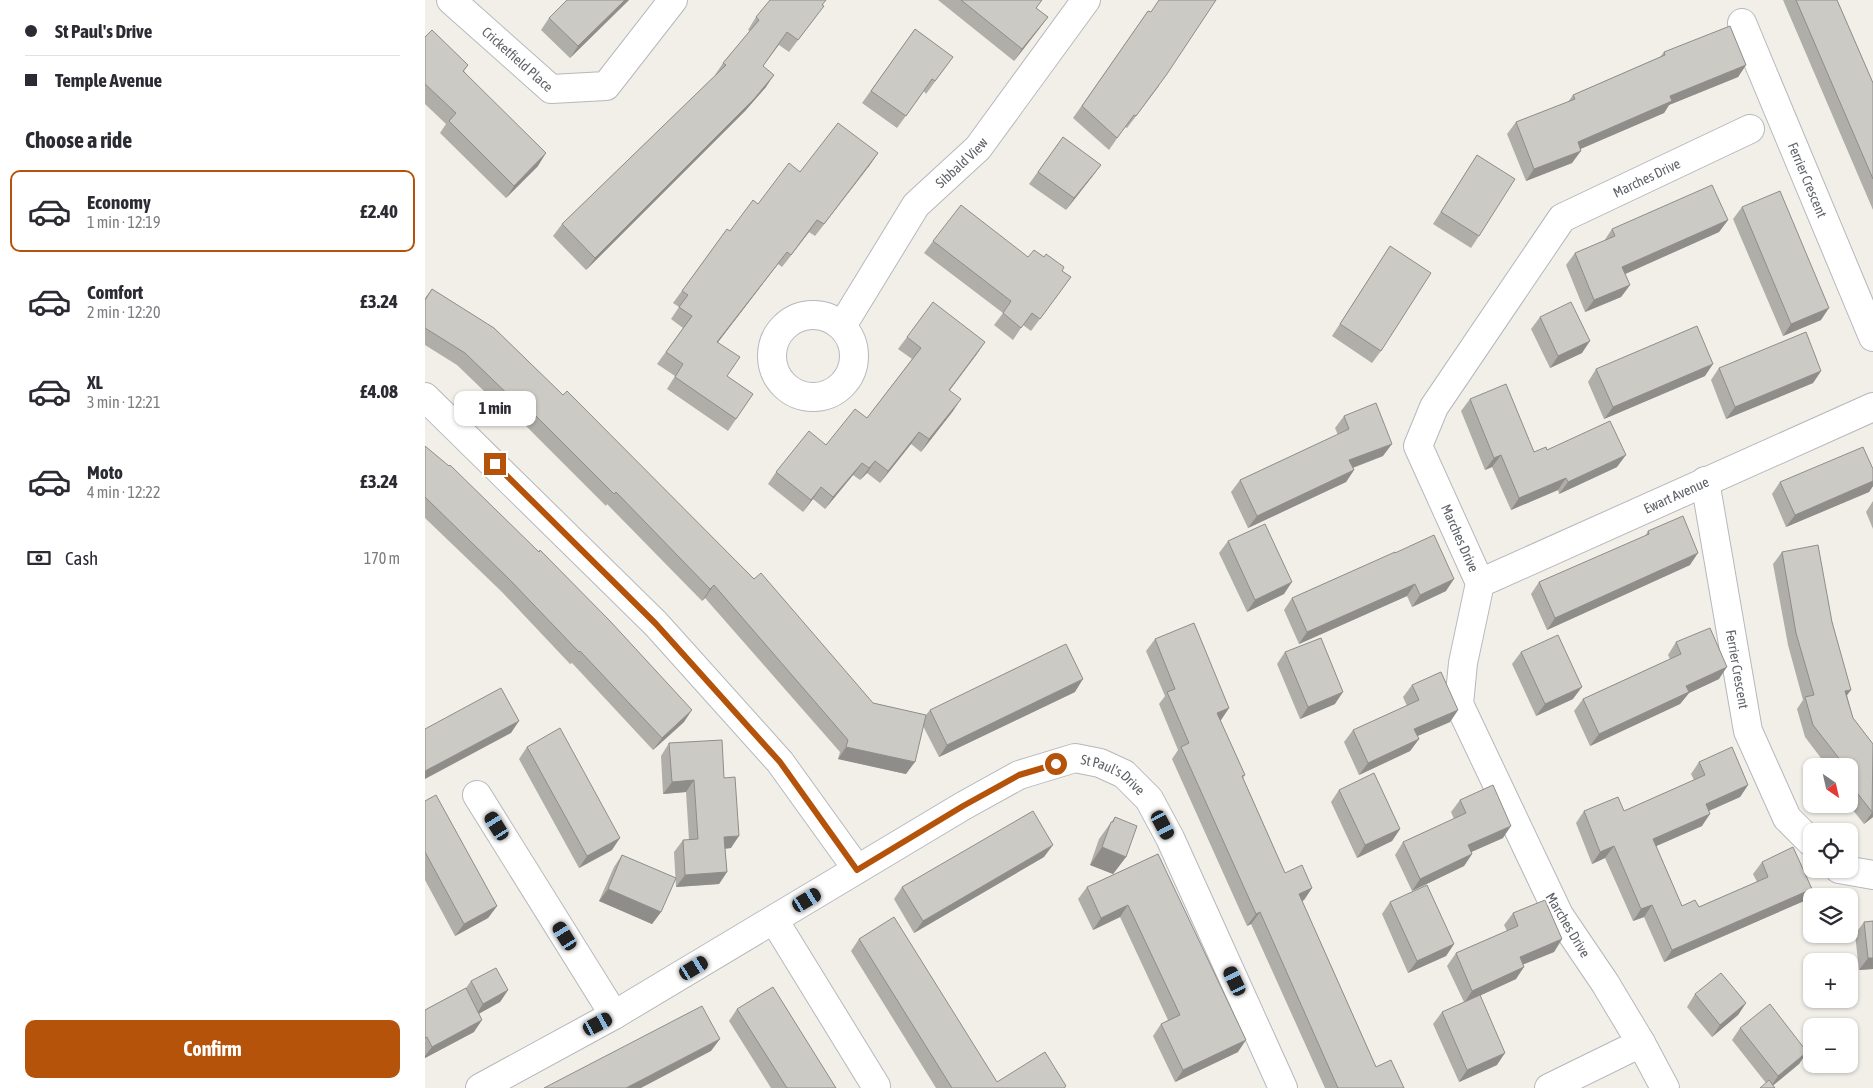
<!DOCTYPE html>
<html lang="en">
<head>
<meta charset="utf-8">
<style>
	body { margin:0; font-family:"Asap Condensed",sans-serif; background:#f7f7f7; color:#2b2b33; height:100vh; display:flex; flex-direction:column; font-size:19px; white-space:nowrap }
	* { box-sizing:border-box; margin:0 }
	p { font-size:16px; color:#7c7c81 }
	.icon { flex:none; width:28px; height:28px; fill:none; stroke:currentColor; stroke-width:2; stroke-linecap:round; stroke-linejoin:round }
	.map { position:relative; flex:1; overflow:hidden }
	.drawer { display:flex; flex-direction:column; background:#fff; width:425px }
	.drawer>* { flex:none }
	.top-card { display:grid; align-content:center; height:110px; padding:0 25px; background:#fff }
	.needle { width:32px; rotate:146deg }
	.buttons { position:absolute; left:1378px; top:758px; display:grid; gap:10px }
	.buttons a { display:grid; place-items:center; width:55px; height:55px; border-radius:10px; background:#fff; box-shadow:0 1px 4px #0004; font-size:25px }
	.end { position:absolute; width:22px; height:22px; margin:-11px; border:6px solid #b45309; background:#fff; box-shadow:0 0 0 2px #fff }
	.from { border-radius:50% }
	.bubble { position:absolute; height:35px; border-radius:10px; background:#fff; box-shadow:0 1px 4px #0004; font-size:16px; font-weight:700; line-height:35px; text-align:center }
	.car { position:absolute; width:15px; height:30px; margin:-15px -8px; border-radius:6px; box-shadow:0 0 4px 1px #0007; background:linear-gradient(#222 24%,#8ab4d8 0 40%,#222 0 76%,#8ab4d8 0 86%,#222 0) }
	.top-card b { display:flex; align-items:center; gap:18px; height:48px; font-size:19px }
	.top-card b+b { border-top:1px solid #e1e1e2 }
	.top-card i { width:12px; height:12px; background:#2b2b33 }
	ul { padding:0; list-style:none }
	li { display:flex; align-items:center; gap:15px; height:82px; margin:0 10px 8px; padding:0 15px; border:2px solid transparent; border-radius:10px }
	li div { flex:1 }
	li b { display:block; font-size:19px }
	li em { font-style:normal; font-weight:700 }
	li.selected { border-color:#b45309 }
	li>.icon { width:45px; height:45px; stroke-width:1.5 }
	h2 { padding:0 25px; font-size:22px; line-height:60px }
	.pay { display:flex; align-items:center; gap:12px; height:55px; padding:0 25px; font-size:19px }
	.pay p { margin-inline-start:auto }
	.cta { display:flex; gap:10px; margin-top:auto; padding:10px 25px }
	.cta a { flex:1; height:58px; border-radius:10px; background:#b45309; color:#fff; font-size:20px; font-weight:700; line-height:58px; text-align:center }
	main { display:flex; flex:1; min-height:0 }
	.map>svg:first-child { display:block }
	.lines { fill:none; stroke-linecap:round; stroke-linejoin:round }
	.minor-casing { stroke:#b5b8bc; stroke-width:30 }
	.minor { stroke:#fff; stroke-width:28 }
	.wall { fill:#afaea9 }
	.shaded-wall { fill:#8f8d8a }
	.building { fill:#cccac5; stroke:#8f8d8a }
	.route { stroke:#b45309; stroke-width:6 }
	.labels { text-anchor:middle; stroke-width:4; stroke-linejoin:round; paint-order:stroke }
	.street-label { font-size:14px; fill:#5f6368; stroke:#fff }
</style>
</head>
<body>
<main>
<section class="drawer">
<div class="top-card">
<b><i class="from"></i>St Paul's Drive</b>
<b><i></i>Temple Avenue</b>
</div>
<h2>Choose a ride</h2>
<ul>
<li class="selected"><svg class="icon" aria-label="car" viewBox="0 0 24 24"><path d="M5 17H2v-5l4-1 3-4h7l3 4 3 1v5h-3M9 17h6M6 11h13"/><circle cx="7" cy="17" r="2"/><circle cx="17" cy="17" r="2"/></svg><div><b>Economy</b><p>1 min · 12:19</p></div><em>£2.40</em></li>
<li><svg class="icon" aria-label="car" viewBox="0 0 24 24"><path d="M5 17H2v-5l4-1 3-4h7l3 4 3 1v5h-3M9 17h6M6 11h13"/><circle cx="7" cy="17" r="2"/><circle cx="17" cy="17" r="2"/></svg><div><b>Comfort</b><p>2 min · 12:20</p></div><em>£3.24</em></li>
<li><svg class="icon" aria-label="car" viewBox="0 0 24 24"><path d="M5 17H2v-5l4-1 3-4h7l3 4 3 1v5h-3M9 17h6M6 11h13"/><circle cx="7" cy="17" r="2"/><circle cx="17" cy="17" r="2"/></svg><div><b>XL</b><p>3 min · 12:21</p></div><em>£4.08</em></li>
<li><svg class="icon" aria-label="car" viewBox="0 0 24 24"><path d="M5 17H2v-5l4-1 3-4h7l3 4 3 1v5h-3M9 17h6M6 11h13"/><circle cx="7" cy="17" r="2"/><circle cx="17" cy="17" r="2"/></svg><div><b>Moto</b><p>4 min · 12:22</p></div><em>£3.24</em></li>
</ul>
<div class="pay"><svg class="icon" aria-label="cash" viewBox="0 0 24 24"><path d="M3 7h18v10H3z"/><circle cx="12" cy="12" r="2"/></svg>Cash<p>170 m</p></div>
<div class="cta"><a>Confirm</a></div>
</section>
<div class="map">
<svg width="1448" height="1088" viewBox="0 0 1448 1088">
	<rect width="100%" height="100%" fill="#f1efe8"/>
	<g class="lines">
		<g class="minor-casing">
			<g id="minor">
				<path id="s1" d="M26 0 126 89 181 86 248 0"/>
				<path id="s2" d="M1317 23 1448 337"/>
				<circle cx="388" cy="356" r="41"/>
				<path id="s3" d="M417 326 491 205 553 148 661 0"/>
				<path d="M0 397 231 624 355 762 432 869"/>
				<path id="s4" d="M1280 481 1323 731 1362 818 1386 842"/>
				<path id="s5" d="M1055 583 1448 407"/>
				<path d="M52 795 189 1015"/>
				<path d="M1414 869 1448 875"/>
				<path d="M349 920 451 1086"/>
				<path id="s6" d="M55 1088 189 1015 538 806 594 775 650 758 675 763 699 774 724 799 745 838 858 1088"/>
				<path d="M1124 1088 1216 1043"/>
				<path id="s7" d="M1240 1088 1216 1043 1180 983 1134 915 1034 704 1038 663 1055 583 993 446 1009 407 1137 218 1325 129"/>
			</g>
		</g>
		<use href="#minor" class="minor"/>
	</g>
	<path class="wall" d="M204 0 145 58 116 30 124 18Z
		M513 0H617L611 8 623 17 614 29 589 61Z
		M1358 0H1412L1448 83V210Z
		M397 5 390 18 364 52 354 45 338 66 341 87 320 111 161 270 128 236 137 224 290 76V75L298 63 325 31 323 30 331 17Z
		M723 11 734 86 702 128 700 127 684 150 648 118Z
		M490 29 528 57 501 94 499 91 472 128 437 103Z
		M0 37 43 65 39 71 113 166 81 198 15 133 21 124 0 104Z
		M1239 52 1321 65 1313 77 1244 105 1239 113 1155 149 1147 163 1101 181 1082 134 1091 122 1143 102 1148 95 1235 57Z
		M638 137 676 165 641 210 604 184Z
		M453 153 390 236 384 232 357 267 353 264 293 342 302 376 328 394 303 431 242 389 250 376 232 364 258 328 246 319 254 307 248 303 302 229 305 231 333 204 375 172Z
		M1052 155 1054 236 1046 248 1008 224Z
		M1317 207 1396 320 1358 336 1308 219Z
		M1303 220 1294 232 1200 274 1205 285 1196 297 1160 312 1141 265 1150 253 1179 241 1187 229Z
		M508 241 603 257 637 271 646 277 606 331 598 325 588 340 569 325 578 313 499 253Z
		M965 246 956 351 947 363 907 336Z
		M7 289 448 703 500 716 505 710 650 692 514 757 498 726 481 774 413 759 415 752 280 598 277 601 182 504 181 506 89 414 86 417 32 365 0 345V298Z
		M1115 317 1157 353 1125 368 1106 329Z
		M482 337 560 342 524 390 528 411 496 452 486 444 455 483 442 473 435 480 428 475 400 509 388 499 378 512 343 484 351 472 401 445 442 418 487 359 473 349Z
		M1294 368 1396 371 1388 383 1301 419 1286 380Z
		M1171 369 1280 376 1179 419 1163 382Z
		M1045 399 1109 452 1122 450 1192 467 1134 494 1133 490 1086 510 1067 467 1060 470 1036 411Z
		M919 416 958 456 928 468 929 470 921 482 823 528 806 492 815 480 913 435 910 428Z
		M0 446 259 722 228 750 147 663 145 664 77 592 0 518Z
		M1448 469V486L1444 492 1361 527 1347 494 1355 482Z
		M1448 501V529L1441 512Z
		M1223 531 1265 565 1122 630 1106 594 1114 582 1220 536Z
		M803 541 859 594 822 612 794 553Z
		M1357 552 1407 622 1422 695 1428 718 1448 744V817L1439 824 1423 804 1424 766H1402L1380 737 1372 709 1378 700 1363 645 1348 564Z
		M970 553 1021 591 987 607 982 596 874 644 859 610 867 598Z
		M730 639 804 708 795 721 820 775 818 778 860 873 887 888 879 900 877 901 951 1067 979 1088H900L826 924 822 926 747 759 753 750 734 704 740 696 721 651Z
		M1251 642 1294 679 1264 693 1255 704 1165 746 1149 711 1158 699 1245 659 1243 655Z
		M860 652 910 704 875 719 852 664Z
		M1096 652 1148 699 1111 716 1087 664Z
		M987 685 1033 710 1025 722 992 736 994 739 985 751 934 775 919 742 928 730 982 706 978 697Z
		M244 743 299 778 306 848 300 849 302 872 294 884 251 887 249 852 258 840H264L261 792 238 794 236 756Z
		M102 747 187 850 154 868 94 759Z
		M1274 762 1323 785 1315 797 1284 811 1277 826 1231 846 1257 906 1274 907 1332 882 1328 874 1337 862 1387 889 1379 901 1239 962 1219 917 1208 921 1180 858 1167 864 1151 823 1159 811H1199L1269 780 1266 774Z
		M914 790 975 829 967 841 932 858 906 802Z
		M1035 800 1078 838 1046 852 1047 854 1039 866 987 891 970 855 978 842 1029 819 1026 812Z
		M0 801 72 906 63 918 30 936 0 880Z
		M690 817 701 857 688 874 665 865 674 839Z
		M733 854 813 1052 750 1082 728 1036 736 1024 743 1020 695 917 668 930 653 899 662 887Z
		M197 855 236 912 227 924 174 901 189 867Z
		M619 857 489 933 469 899 477 887Z
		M965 902 1029 944 1021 956 983 973 957 914Z
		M1088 913 1137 939 1129 952 1098 964 1091 979 1054 996 1072 1065 1034 1082 1008 1024 1017 1012 1039 1002 1022 966 1031 953 1082 931 1079 925Z
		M1448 921V969L1434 970 1430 934 1439 922Z
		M434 939 572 1082 641 1086 640 1088H511L426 951Z
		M46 981 83 990 75 1002 54 1013 49 1032 0 1058V1010L41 988Z
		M1270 994 1321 1003 1313 1015 1287 1037 1262 1007Z
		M312 1009 411 1088H346L304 1021Z
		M1315 1028 1382 1052 1374 1064 1348 1085 1341 1083 1307 1040Z"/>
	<path class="shaded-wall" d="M200 0H204L145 58 153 46Z
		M623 17 614 29 589 61 597 49Z
		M1321 65 1313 77 1244 105 1239 113 1144 154 1153 142 1245 96Z
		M349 75 341 87 320 111 161 270 170 258Z
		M1156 151 1147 163 1101 181 1109 169Z
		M121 153 113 166 81 198 89 186Z
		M453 153 445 165 390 236 399 224Z
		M676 165 667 177 641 210 649 198Z
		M392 220 384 232 357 267 366 255Z
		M1303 220 1294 232 1189 279 1197 267Z
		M362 252 353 264 284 354 292 342Z
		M1205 285 1196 297 1160 312 1169 300Z
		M1404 308 1396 320 1358 336 1366 324Z
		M1165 341 1157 353 1125 368 1133 356Z
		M560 342 552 354 516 402 524 390Z
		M1288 364 1280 376 1179 419 1188 407Z
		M1396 371 1388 383 1301 419 1310 407Z
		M536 399 528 411 496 452 504 439Z
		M97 402 89 414 86 417 94 405Z
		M494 432 486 444 455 483 463 471Z
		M967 444 958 456 916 472 924 460Z
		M1076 455 1067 467 1060 470 1069 458Z
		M1201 455 1192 467 1134 494 1143 482Z
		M450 461 442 473 435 480 444 468Z
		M437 463 428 475 400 509 408 497Z
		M929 470 921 482 823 528 832 516Z
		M1141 478 1133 490 1086 510 1094 498Z
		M1448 481V486L1444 492 1361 527 1370 515Z
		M396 487 388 499 378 512 386 500Z
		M1273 553 1265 565 1122 630 1130 618Z
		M1029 579 1021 591 987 607 995 595Z
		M867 582 859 594 822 612 830 600Z
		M990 584 982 596 874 644 882 632Z
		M289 585 280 598 277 601 285 589Z
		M1302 667 1294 679 1264 693 1255 704 1165 746 1174 734 1261 686Z
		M658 679 650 692 514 757 522 745Z
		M1157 687 1148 699 1111 716 1120 704Z
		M1426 690 1417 702 1420 691Z
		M918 692 910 704 875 719 883 707Z
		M804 708 796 720 784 725 792 713Z
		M267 710 259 722 228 750 237 738Z
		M1033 710 1025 722 981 741 989 729Z
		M94 721 86 733 0 779V771Z
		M994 739 985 751 934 775 943 763Z
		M421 747 490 762 481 774 413 759Z
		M269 780 261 792 238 794 247 782Z
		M1323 785 1315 797 1272 816 1281 804Z
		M1448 811V817L1439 824Z
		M1285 814 1277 826 1220 851 1228 839Z
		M1086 826 1078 838 1035 857 1043 845Z
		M975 829 967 841 932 858 940 845Z
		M314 836 306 848 291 849 299 837Z
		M195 838 187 850 154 868 162 856Z
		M628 845 619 857 489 933 498 921Z
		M1189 846 1180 858 1167 864 1175 852Z
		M677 847 701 857 688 874 665 865Z
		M1047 854 1039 866 987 891 995 879Z
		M302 872 294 884 251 887 260 875Z
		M887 888 879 900 866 906 874 894Z
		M183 889 236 912 227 924 174 901Z
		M1387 889 1379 901 1239 962 1247 950Z
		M703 905 695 917 668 930 676 918Z
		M1227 905 1219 917 1208 921 1216 909Z
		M72 906 63 918 30 936 39 924Z
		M835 912 826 924 822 926 831 914Z
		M1137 939 1129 952 1087 969 1095 957Z
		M1029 944 1021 956 983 973 992 961Z
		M1443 958H1448V969L1434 970Z
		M1099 967 1091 979 1039 1003 1047 991Z
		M83 990 75 1002 50 1016 58 1004Z
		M1321 1003 1313 1015 1287 1037 1295 1025Z
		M57 1020 49 1032 0 1058V1056L7 1047Z
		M295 1039 286 1051 216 1088H201Z
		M821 1040 813 1052 750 1082 758 1070Z
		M1382 1052 1374 1064 1345 1088 1353 1076Z
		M1080 1053 1072 1065 1034 1082 1042 1070Z"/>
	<path class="building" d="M142 0H200L153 46 124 18Z
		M345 0H401L397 5 399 6 373 40 362 32 338 66 349 75 329 99 170 258 137 224 301 65 298 63 334 20 331 17Z
		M536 0H617L611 8 623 17 597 49Z
		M734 0H791L742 74 711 116 709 115 692 138 657 106 723 11 726 12Z
		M1371 0H1412L1448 83V179Z
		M1305 26 1321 65 1245 96 1247 101 1153 142 1156 151 1109 169 1091 122 1150 99 1148 95 1240 55 1239 52Z
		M490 29 528 57 510 81 507 79 481 116 446 91Z
		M7 30 43 65 38 71 121 153 89 186 24 121 31 113 0 84V37Z
		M413 123 453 153 399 224 392 220 366 255 362 252 292 342 315 357 302 376 328 394 311 419 250 377 258 364 241 352 267 316 254 307 263 295 257 291 302 229 305 231 328 200 333 204 364 163 375 172Z
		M638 137 676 165 649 198 613 172Z
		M1052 155 1090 179 1054 236 1016 212Z
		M1287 185 1303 220 1197 267 1205 285 1169 300 1150 253 1190 236 1187 229Z
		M1355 191 1404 308 1366 324 1317 207Z
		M536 205 603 257 609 250 619 257 621 254 639 267 637 271 646 277 615 319 607 313 596 328 578 313 586 301 508 241Z
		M965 246 1006 273 956 351 915 324Z
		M7 289 69 328 138 395 142 391 329 579 336 573 448 703 501 715 490 762 421 747 423 740 289 585 285 589 191 492 189 494 97 402 94 405 40 353 0 328V300Z
		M508 302 560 342 524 390 536 399 504 439 494 432 463 471 450 461 444 468 437 463 408 497 396 487 386 500 351 472 384 431 401 445 430 409 442 418 496 348 482 337Z
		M1146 302 1165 341 1133 356 1115 317Z
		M1272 326 1288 364 1188 407 1171 369Z
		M1381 332 1396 371 1310 407 1294 368Z
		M1081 384 1109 452 1121 447 1122 450 1185 421 1201 455 1143 482 1141 478 1094 498 1076 455 1069 458 1045 399Z
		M951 403 967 444 924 460 929 470 832 516 815 480 924 429 919 416Z
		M0 446 24 466 25 465 114 552 115 550 185 621 267 710 237 738 155 651 154 652 85 580 0 497Z
		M1438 447 1448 469V481L1370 515 1355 482Z
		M1258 516 1273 553 1130 618 1114 582 1224 534 1223 531Z
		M840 524 867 582 830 600 803 541Z
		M1009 535 1029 579 995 595 990 584 882 632 867 598 970 552V553Z
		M1393 545 1407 622 1426 690 1420 691 1428 718 1448 744 1447 812 1426 785 1431 781 1424 771V766H1420L1388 725 1380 697 1389 695 1371 633 1357 552Z
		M769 623 804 708 792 713 820 775 817 776 860 873 877 865 887 888 874 894 951 1067 966 1060 979 1088H913L835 912 831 914 756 747 764 743 742 692 750 689 730 639Z
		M1285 628 1302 667 1261 686 1264 692 1174 734 1158 699 1256 654 1251 642Z
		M1133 635 1157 687 1120 704 1096 652Z
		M896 638 918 692 883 707 860 652Z
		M641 644 658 679 522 745 505 710Z
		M1016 672 1033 710 989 729 994 739 943 763 928 730 994 700 987 685Z
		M76 688 94 721 0 771V729Z
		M135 728 195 838 162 856 102 747Z
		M297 740 299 778 310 777 314 836 299 837 302 872 260 875 258 840 273 839 269 780 247 782 244 743Z
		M1307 747 1323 785 1281 804 1285 814 1228 839 1257 906 1270 900 1274 907 1343 877 1337 862 1368 847 1387 889 1247 950 1227 905 1216 909 1189 846 1175 852 1159 811 1193 797 1199 811 1280 775 1274 762Z
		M949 773 975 829 940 845 914 790Z
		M1068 785 1086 826 1043 845 1047 854 995 879 978 842 1041 813 1035 800Z
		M11 795 72 906 39 924 0 852V801Z
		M608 811 628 845 498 921 477 887Z
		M690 817 712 826 701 857 677 847 686 822H688Z
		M733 854 821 1040 758 1070 736 1024 755 1015 703 905 676 918 662 887Z
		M197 855 251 878 236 912 183 889Z
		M1002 885 1029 944 992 961 965 902Z
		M1120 900 1137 939 1095 957 1099 967 1047 991 1031 953 1093 926 1088 913Z
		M469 917 572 1082 620 1052 641 1086 639 1088H527L434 939Z
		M1448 921V958H1443L1439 922Z
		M71 968 83 990 58 1004 46 981Z
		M1296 973 1321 1003 1295 1025 1270 994Z
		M348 987 411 1088H362L312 1009Z
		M41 988 57 1020 7 1047 2 1037 0 1038V1010Z
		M1055 995 1080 1053 1042 1070 1017 1012Z
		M1345 1004 1382 1052 1353 1076 1315 1028Z
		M277 1006 295 1039 201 1088H119Z
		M1344 1080 1350 1088H1335Z"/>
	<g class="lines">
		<path class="route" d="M70 464 231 624 355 762 432 870 538 806 594 775 631 764"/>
	</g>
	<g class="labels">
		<g class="street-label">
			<text dy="5" stroke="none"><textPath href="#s1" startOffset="89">Cricketfield Place</textPath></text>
			<text dy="5" stroke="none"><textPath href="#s3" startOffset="204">Sibbald View</textPath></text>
			<text dy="5" stroke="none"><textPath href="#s7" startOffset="1074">Marches Drive</textPath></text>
			<text dy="5" stroke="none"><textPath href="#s2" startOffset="170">Ferrier Crescent</textPath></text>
			<text dy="5" stroke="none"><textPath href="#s5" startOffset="215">Ewart Avenue</textPath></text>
			<text transform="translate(1035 538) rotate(66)" y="5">Marches Drive</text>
			<text dy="5" stroke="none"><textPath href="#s4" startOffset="191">Ferrier Crescent</textPath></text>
			<text dy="5" stroke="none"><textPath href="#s6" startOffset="724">St Paul's Drive</textPath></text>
			<text transform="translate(1143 925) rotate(59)" y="5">Marches Drive</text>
		</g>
	</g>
</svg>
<div class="buttons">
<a><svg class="needle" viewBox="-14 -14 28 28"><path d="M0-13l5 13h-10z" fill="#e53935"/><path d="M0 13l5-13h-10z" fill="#7c7c81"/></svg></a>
<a><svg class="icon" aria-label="locate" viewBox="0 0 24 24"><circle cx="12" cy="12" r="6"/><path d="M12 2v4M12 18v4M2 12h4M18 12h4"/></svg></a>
<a><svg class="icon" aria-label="layers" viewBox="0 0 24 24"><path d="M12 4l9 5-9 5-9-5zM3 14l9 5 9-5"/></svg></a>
<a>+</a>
<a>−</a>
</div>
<i class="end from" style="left:631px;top:764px"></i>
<i class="end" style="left:70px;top:464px"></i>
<div class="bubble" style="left:29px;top:391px;width:82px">1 min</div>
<i class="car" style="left:738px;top:825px;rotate:152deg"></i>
<i class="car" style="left:72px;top:826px;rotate:328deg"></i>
<i class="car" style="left:382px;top:900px;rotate:59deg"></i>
<i class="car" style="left:140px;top:936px;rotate:328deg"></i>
<i class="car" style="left:269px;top:968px;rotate:59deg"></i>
<i class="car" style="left:810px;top:981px;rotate:335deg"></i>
<i class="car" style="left:173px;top:1024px;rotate:62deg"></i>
</div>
</main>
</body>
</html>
